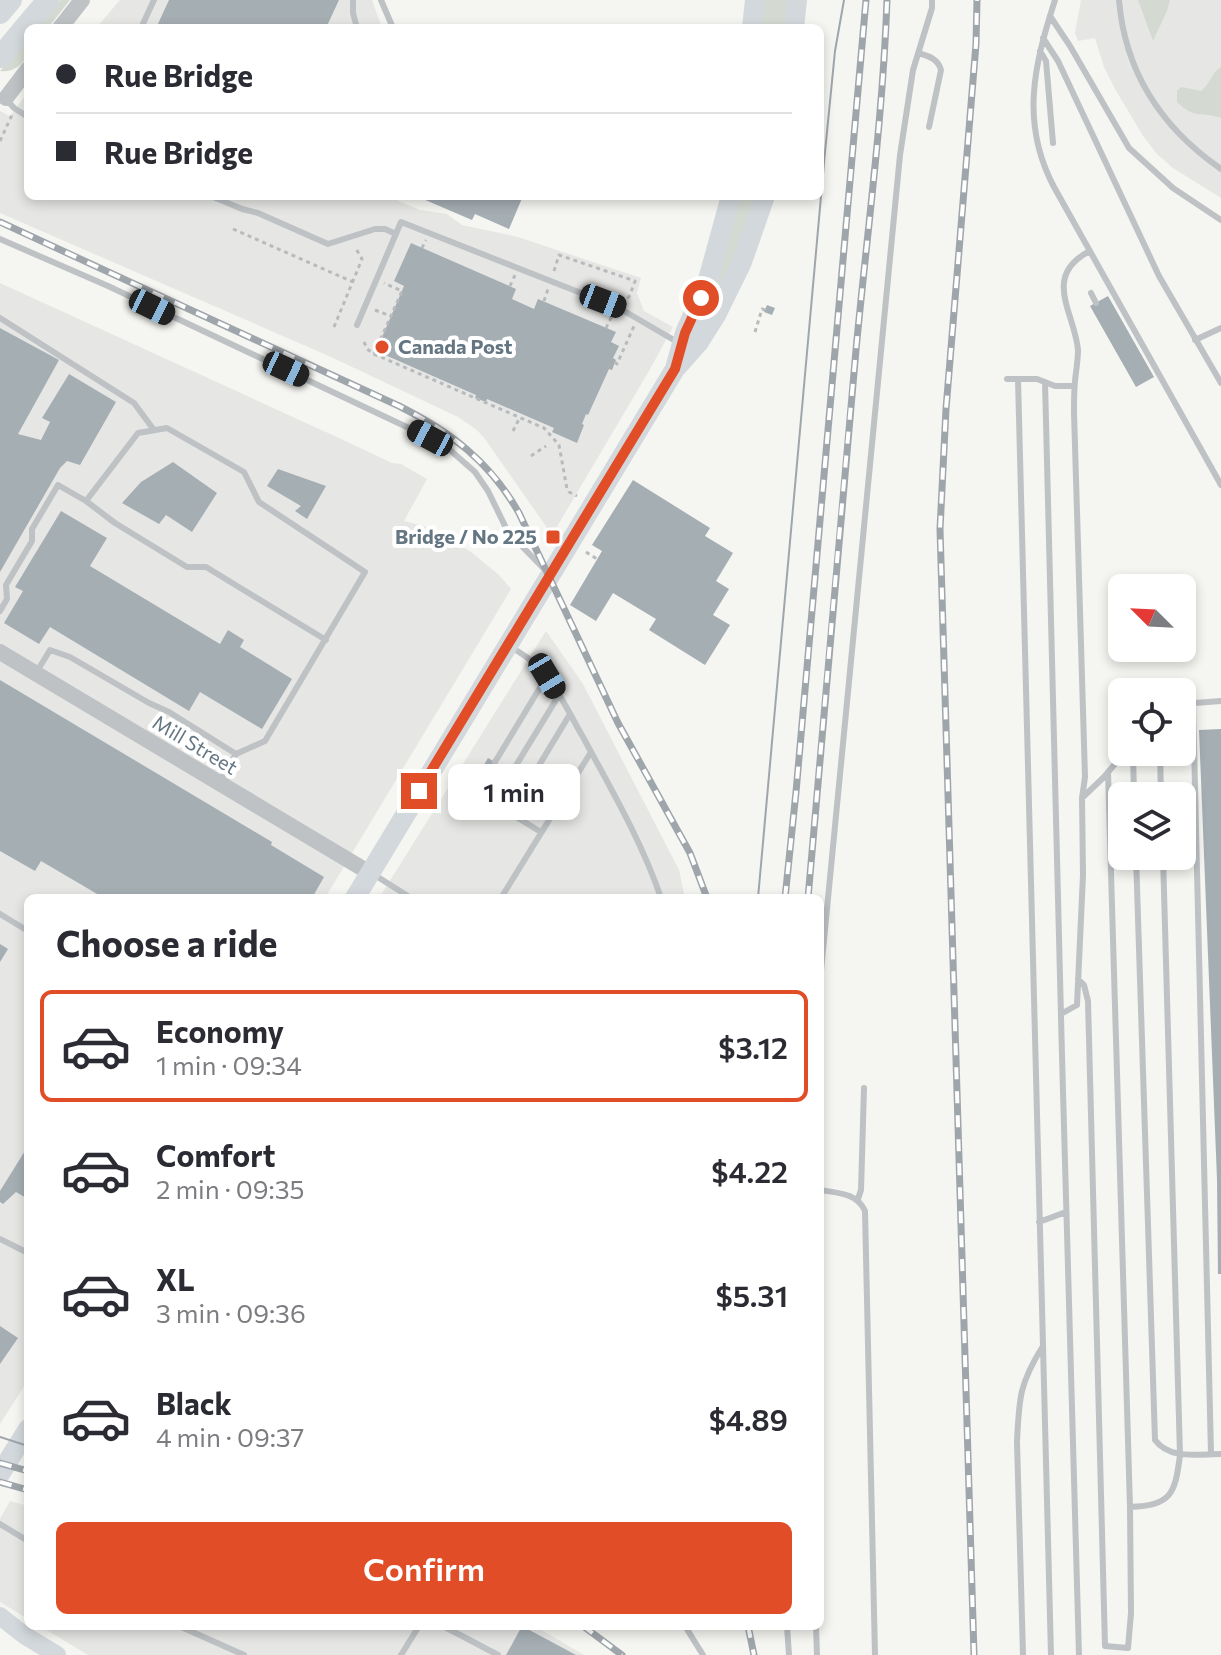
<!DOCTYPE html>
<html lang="en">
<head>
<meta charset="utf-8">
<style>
	body { margin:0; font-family:Commissioner,sans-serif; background:#f2f2f3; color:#2b2b33; height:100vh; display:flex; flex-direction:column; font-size:30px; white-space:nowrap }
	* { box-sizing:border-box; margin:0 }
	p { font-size:26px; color:#7c7c81 }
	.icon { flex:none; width:44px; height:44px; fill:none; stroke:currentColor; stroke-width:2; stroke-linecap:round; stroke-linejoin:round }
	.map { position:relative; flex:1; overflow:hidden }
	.drawer { position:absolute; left:24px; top:894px; width:800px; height:736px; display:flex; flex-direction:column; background:#fff; border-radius:12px; box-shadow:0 4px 12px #0003 }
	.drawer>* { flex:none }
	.top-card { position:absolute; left:24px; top:24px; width:800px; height:176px; border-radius:12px; box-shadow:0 4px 12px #0003; display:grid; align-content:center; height:176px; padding:0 32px; background:#fff }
	.needle { width:52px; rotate:294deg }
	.tools { position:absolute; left:1108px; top:574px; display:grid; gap:16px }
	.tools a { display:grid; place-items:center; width:88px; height:88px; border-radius:12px; background:#fff; box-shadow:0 4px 12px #0003; font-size:40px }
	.end { position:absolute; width:36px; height:36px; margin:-18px; border:10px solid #e04d26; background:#fff; box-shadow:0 0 0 4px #fff }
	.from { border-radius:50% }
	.bubble { position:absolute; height:56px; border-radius:12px; background:#fff; box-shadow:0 4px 12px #0003; font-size:26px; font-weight:600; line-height:56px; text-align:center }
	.car { position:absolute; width:24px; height:48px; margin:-24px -12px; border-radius:10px; box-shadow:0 0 6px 2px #0007; background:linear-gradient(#222 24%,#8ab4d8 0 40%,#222 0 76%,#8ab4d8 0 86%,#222 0) }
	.top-card b { display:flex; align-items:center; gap:28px; height:76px; font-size:30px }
	.top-card b+b { border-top:2px solid #e1e1e2 }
	.top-card i { width:20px; height:20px; background:#2b2b33 }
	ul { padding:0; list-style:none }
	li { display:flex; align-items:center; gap:24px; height:112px; margin:0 16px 12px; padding:0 16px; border:4px solid transparent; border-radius:12px }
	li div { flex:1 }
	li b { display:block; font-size:30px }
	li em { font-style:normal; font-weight:600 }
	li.current { border-color:#e04d26 }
	li>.icon { width:72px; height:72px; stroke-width:1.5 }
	h2 { padding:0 32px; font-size:36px; line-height:96px }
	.cta { display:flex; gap:16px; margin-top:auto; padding:16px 32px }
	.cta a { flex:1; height:92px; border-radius:12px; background:#e04d26; color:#fff; font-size:32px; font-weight:600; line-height:92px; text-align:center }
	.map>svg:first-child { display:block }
	.built { fill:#e6e7e5 }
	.green { fill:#d4dad1 }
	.building { fill:#a5aeb3 }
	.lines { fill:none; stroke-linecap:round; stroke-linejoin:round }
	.path { stroke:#b8bbbd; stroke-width:3; stroke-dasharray:4 4; stroke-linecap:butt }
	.service { stroke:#bec2c5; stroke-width:6 }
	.tertiary { stroke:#bec2c5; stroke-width:16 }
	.secondary { stroke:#d3d8dc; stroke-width:18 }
	.primary { stroke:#d3d8dc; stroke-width:20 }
	.motorway { stroke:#d3d8dc; stroke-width:22 }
	.tram { stroke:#9fa6ab; stroke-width:2 }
	.rail-casing { stroke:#9fa6ab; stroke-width:7 }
	.rail { stroke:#fff; stroke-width:4; stroke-dasharray:12; stroke-linecap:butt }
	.route { stroke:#e04d26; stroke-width:10 }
	.poi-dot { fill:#e04d26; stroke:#fff; stroke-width:3 }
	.labels { text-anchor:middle; stroke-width:8; stroke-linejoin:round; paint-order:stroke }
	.poi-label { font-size:20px; font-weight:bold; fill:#647682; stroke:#fff; text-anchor:start }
	.street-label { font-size:20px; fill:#647682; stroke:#fff }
</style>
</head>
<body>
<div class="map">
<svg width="1221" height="1655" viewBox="0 0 1221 1655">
	<rect width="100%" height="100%" fill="#f5f5f1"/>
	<path class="built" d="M120 0H372L382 28H96Z
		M1081 0H1221V198L1173 168 1157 154 1143 136 1115 89 1104 67 1095 38 1078 41 1075 33Z
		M28 92V196H387L420 210 447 214 462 225 518 237 641 278 637 293 644 311 673 327 649 371 552 535 485 439 477 430 458 417 331 357 0 213V111L10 116Z
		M0 283 339 438 392 463 401 464 427 479 404 521 434 529 471 552 499 575 511 589 325 898H28V1380L0 1424Z
		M546 631 583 684 679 870 685 898H386L381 895Z
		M10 1501 28 1506V1619L0 1602V1519Z
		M40 1626H535L584 1655H88Z"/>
	<path class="green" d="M60 0H70L48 28H37Z
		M763 0H789L786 28H760Z
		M1138 0H1170L1167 11 1153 41Z
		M28 38C28 43 29 48 28 53 24 65 12 73 0 71Z
		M1221 67V118C1201 111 1195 120 1177 102V90L1182 87 1201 91C1210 84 1211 73 1221 67Z
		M739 196H757L727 274 702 325 699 323Z"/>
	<path class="building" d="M169 0H339L326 28H156Z
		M416 196H523L509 229 475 214 472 220Z
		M411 243 516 289 512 299 534 309 538 299 616 332 611 342 619 346 613 358 616 360 612 370 609 369 588 415 586 414 582 424 584 425 577 443 552 432 554 428 487 399 486 402 475 398 476 395 376 351 404 286 394 281Z
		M1108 296 1154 377 1136 387 1090 306Z
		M767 305 775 308 772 315 764 312Z
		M0 328 59 360 18 434 41 440 50 422 42 418 69 374 116 402 80 465 67 461 60 468 0 572Z
		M173 462 217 493 192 532 166 515 159 524 122 503 141 482Z
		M278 469 326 486 307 519 295 511 301 506 267 486Z
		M633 480 710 528 705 536 733 553 716 581 729 589 713 615 730 625 705 665 649 630 656 619 613 593 596 621 570 605 602 551 592 545Z
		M61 511 107 538 90 566 220 644 228 630 244 640 240 647 292 679 262 729 200 692 189 711 50 627 39 644 4 623 23 591 15 587Z
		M0 680 272 842 271 845 324 877 312 898H104L41 861 35 871 0 851Z
		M1221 729V1274H1218L1217 1179 1199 730Z
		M488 758 536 787 527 802 479 773Z
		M0 944 8 949 0 962Z
		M28 1146V1199L16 1192 3 1204 0 1202V1191Z
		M0 1326 18 1338 0 1364Z
		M522 1626 576 1655H506Z"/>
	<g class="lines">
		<path class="path" d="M0 141 12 115
			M233 229 353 282
			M422 248 426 240
			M554 271 559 255 635 281 630 295 625 302
			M510 286 515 275
			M544 301 548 289
			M375 310 390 316
			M334 327 362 259 355 247
			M606 328 612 316
			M755 332 762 309 765 310
			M364 342 367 349 374 354 544 428 559 445 567 489 569 492 577 496
			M374 354 402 291 384 283
			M615 362 617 364 634 326
			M513 431 520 417
			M531 456 546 446
			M586 552 597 559"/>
		<path class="service" d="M353 0V13L357 28
			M381 0 393 28
			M1055 0C1034 65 1020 123 1054 187L1221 485
			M1119 0C1125 72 1162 128 1221 169
			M1050 16 1070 46 1129 148 1173 188 1221 220
			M141 28 154 0
			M1043 38 1058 61 1159 276 1221 383
			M1040 51 1046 61 1053 143
			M918 53C929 56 938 59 941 70L929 127
			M6 99 14 108 28 117
			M211 196 242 209 258 213 328 244 375 229H385L396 234
			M0 239 108 286 430 438 450 450 475 472 488 491 508 532 548 573
			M1091 293 1096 303
			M0 318 134 403 154 430
			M357 325 401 222 619 308 679 343
			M1195 340 1221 328
			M1007 379H1037L1055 386H1074
			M1018 379 1051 1655
			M1045 382 1062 1056 1079 1655
			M86 501 138 433 167 428 244 472 259 502 365 572 265 741 236 754
			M0 611 7 599 6 585 32 541V529L58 485 86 501 115 523 187 567H206L326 640
			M511 647C524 655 535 662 545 674 560 692 571 717 583 737 611 789 642 842 661 898
			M36 673 50 650 70 657 149 703 169 712 236 754 219 782
			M1193 703 1211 1454
			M1182 704 1221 701
			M1133 752 1134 796
			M1160 752 1161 796
			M495 762 547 676
			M512 772 559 695
			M486 777 477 793 541 832
			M529 782 570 714
			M1082 798 1104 777 1125 752
			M494 803 503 787
			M511 814 520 798
			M1136 856 1155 1440C1170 1460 1198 1454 1221 1454
			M373 874 411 898
			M501 898 591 752
			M0 914 28 931
			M1078 979 1084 985 1088 1001 1105 1646 1128 1648 1131 1613 1130 1507 1108 772
			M820 981 900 155 913 70 932 8V0
			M1061 1014 1077 1005 1083 875 1082 798 1085 777 1074 412C1074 402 1074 391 1075 381 1076 371 1078 360 1078 350 1075 313 1041 276 1090 251
			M820 1190C838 1193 857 1193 865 1211L875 1655
			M858 1199 861 1190 864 1088
			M1039 1222 1066 1212
			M0 1239 28 1253
			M1130 1507C1172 1505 1175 1494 1180 1455L1163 856
			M0 1524 28 1541
			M179 1626 244 1655
			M443 1626 498 1655
			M685 1626 703 1655
			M787 1626 789 1655
			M816 1626 817 1655
			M401 1655 419 1626
			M1023 1655 1017 1442C1019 1399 1019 1384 1043 1346"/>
		<path class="tertiary" d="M60 28 82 0
			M6 98 28 69
			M0 652 370 873"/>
		<path class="secondary" d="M0 1616 24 1635 57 1655"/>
		<path class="primary" d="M752 28 755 0
			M794 28 797 0
			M676 365 685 333 708 280 731 196
			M355 898 675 369 699 342 716 315 742 262 765 196
			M0 1474 28 1429"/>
		<path class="motorway" d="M0 13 11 0
			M0 57 48 0"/>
		<path class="tram" d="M758 898 825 152 835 51 844 0
			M0 1437 28 1446"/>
		<g class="rail-casing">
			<path id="rail" d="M0 222 399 406C451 432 490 462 519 513L618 723 690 853 707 898
				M785 898 796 792 866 0
				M808 898C824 715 839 532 856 350 867 233 883 117 887 0
				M0 1463 28 1471
				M0 1482 28 1490
				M583 1626 622 1655
				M748 1626 754 1655
				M974 1655 940 529 946 409 976 44 977 0"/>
		</g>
		<use href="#rail" class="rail"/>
	</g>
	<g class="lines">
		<path class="route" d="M419 791 675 369 685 333 701 298"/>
	</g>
	<g class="poi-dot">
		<circle cx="382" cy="347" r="8"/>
		<rect x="545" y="529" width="16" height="16" rx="4"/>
	</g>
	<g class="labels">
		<g class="poi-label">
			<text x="398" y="354">Canada Post</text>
			<text x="537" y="544" text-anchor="end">Bridge / No 225</text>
		</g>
		<g class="street-label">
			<text transform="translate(195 745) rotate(31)" y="7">Mill Street</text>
		</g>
	</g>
</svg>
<div class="tools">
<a><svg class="needle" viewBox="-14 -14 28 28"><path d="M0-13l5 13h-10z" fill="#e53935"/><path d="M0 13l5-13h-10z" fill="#7c7c81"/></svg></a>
<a><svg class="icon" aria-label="locate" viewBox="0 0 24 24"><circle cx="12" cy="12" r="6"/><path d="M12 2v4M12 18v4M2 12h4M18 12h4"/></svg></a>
<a><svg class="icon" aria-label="layers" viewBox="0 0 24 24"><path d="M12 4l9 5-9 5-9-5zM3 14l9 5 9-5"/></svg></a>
</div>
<i class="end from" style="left:701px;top:298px"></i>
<i class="end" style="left:419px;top:791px"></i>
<div class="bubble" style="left:448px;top:764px;width:132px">1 min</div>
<i class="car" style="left:603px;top:301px;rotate:111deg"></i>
<i class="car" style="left:152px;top:307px;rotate:116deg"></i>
<i class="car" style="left:286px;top:369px;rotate:115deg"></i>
<i class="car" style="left:430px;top:438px;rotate:298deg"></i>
<i class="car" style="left:547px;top:676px;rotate:149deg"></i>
<div class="top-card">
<b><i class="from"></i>Rue Bridge</b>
<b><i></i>Rue Bridge</b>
</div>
<section class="drawer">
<h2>Choose a ride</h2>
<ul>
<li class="current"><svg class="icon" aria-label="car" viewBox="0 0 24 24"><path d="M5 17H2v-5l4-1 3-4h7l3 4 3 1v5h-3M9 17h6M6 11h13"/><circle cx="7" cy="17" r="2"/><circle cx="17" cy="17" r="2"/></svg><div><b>Economy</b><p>1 min · 09:34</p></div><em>$3.12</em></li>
<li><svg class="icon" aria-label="car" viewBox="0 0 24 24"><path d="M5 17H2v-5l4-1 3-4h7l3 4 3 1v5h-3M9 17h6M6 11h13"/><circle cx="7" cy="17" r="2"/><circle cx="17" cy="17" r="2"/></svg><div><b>Comfort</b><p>2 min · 09:35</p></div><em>$4.22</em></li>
<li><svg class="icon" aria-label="car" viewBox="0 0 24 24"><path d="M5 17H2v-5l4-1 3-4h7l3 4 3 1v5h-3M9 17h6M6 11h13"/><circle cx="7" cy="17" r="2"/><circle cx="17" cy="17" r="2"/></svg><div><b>XL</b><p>3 min · 09:36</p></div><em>$5.31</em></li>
<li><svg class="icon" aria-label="car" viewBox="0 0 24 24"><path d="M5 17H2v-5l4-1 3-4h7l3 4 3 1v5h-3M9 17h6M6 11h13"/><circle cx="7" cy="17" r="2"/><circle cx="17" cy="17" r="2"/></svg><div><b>Black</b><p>4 min · 09:37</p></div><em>$4.89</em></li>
</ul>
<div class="cta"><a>Confirm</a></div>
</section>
</div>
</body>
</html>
